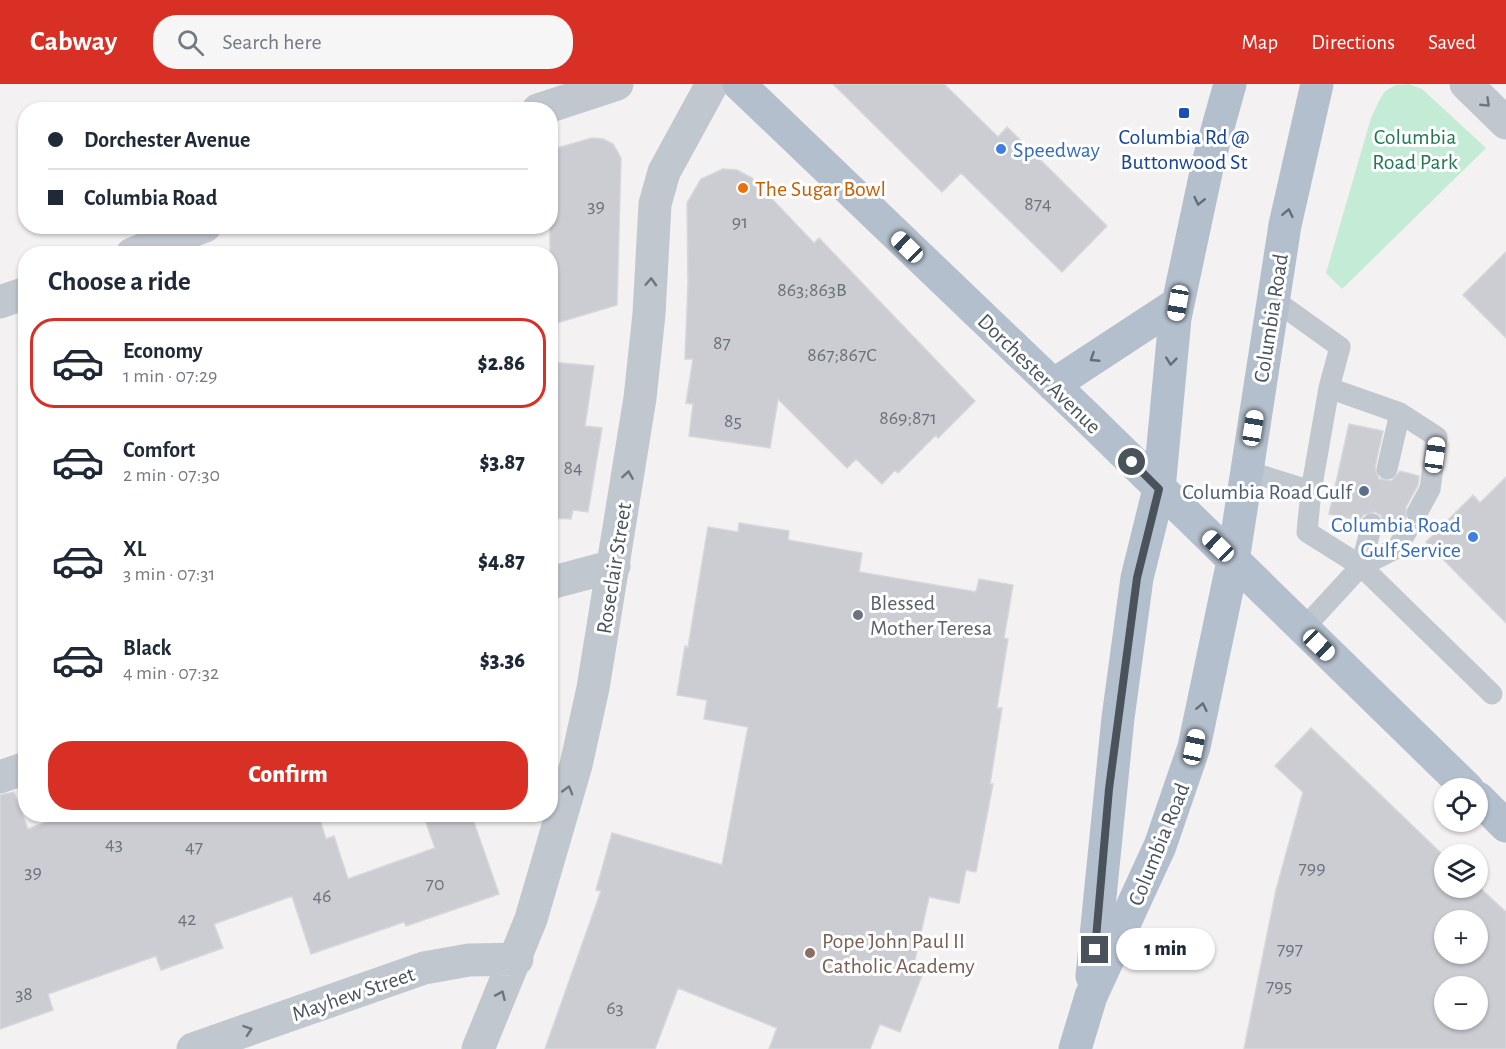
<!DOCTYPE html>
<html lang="en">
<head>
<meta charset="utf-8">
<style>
	body { margin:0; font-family:"Alegreya Sans",sans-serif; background:#f6f6f7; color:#1f2937; height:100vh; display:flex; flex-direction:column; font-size:22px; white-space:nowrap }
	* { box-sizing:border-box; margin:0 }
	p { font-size:20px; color:#747a83 }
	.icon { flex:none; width:33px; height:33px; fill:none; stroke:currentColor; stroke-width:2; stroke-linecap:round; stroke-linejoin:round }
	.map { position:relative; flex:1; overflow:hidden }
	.details { position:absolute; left:18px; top:162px; width:540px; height:576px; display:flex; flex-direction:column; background:#fff; border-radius:24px; box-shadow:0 2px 4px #0004 }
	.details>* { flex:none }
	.top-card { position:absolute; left:18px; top:18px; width:540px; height:132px; border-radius:24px; box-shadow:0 2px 4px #0004; display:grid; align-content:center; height:132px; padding:0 30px; background:#fff }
	.controls { position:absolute; left:1434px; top:694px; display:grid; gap:12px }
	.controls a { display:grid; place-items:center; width:54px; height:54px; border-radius:50%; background:#fff; box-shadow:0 2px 4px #0004; font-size:30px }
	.end { position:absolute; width:27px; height:27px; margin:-14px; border:8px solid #4a535c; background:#fff; box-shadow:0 0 0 3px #fff }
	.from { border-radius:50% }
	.bubble { position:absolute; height:42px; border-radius:21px; background:#fff; box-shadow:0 2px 4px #0004; font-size:20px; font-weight:800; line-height:42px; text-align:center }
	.car { position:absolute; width:18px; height:36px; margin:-18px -9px; border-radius:8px; box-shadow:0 0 4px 2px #0007; background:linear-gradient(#fff 24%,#345 0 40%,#fff 0 76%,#345 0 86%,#fff 0) }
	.top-card b { display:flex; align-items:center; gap:21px; height:57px; font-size:22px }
	.top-card b+b { border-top:2px solid #e0e1e3 }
	.top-card i { width:15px; height:15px; background:#1f2937 }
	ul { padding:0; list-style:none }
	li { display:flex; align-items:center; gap:18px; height:90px; margin:0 12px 9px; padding:0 18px; border:3px solid transparent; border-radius:24px }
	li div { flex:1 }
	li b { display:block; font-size:22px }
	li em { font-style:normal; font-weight:800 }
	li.selected { border-color:#d93025 }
	li>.icon { width:54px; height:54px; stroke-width:1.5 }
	h2 { padding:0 30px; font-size:27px; line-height:72px }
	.button { display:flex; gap:12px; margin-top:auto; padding:12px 30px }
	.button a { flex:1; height:69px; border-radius:24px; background:#d93025; color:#fff; font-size:24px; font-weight:800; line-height:69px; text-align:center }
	header { display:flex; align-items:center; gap:36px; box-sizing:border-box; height:84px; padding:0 30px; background:#d93025; color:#fff }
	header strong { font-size:28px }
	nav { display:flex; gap:33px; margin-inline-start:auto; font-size:21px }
	.search { width:420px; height:54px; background:#f6f6f7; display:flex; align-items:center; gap:15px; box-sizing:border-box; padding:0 21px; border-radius:24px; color:#747a83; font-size:22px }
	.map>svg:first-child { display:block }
	.green { fill:#c4ebd5 }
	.building { fill:#cbcdd3; stroke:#d5d7db; stroke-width:1.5; fill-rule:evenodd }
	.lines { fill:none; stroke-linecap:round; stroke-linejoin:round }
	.service { stroke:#c0c7ce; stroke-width:21 }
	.minor { stroke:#c0c7ce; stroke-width:33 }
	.primary { stroke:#b3bfcc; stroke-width:33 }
	.oneway { stroke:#6d767e }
	.oneway2 { stroke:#646e78 }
	.route { stroke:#4a535c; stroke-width:8 }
	.transit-dot { fill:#1a4fb4; stroke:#fff; stroke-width:2 }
	.shop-dot { fill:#3f7fe0; stroke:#fff; stroke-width:2 }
	.food-dot { fill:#e8710a; stroke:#fff; stroke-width:2 }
	.service-dot { fill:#5c6f8a; stroke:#fff; stroke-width:2 }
	.worship-dot { fill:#6b7280; stroke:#fff; stroke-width:2 }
	.education-dot { fill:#8d6e63; stroke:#fff; stroke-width:2 }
	.labels { text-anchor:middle; stroke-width:6; stroke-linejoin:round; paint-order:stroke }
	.number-label { font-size:20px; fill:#6a727a }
	.transit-label { font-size:22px; fill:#164399; stroke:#fff }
	.park-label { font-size:22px; fill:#217851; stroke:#fff }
	.shop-label { font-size:22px; fill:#366cbe; stroke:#fff; text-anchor:start }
	.food-label { font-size:22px; fill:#c56008; stroke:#fff; text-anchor:start }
	.street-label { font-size:22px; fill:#4a535c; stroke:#fff }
	.service-label { font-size:22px; fill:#4e5e75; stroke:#fff; text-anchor:end }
	.worship-label { font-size:22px; fill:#5b616d; stroke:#fff; text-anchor:start }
	.education-label { font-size:22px; fill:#785e54; stroke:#fff; text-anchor:start }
</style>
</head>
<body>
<header>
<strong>Cabway</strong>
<div class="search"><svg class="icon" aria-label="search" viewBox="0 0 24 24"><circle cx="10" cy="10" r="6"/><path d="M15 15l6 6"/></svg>Search here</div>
<nav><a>Map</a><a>Directions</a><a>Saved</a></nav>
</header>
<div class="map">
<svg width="1506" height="965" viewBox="0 0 1506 965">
	<rect width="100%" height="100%" fill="#f3f1f1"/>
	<path class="green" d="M1409 0 1422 5 1486 64 1342 205 1326 189 1371 34 1379 17 1385 7 1396 1Z"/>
	<path class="building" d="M833 0H944L998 53 1007 43 1107 142 1062 188 961 89 942 108Z
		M592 54 603 55 613 60 621 74 617 221 550 241V66Z
		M723 85 737 86 752 94 814 159 819 154 975 317 938 354 936 351 898 389 895 386 882 400 856 375 847 384 778 315 770 364 689 352 693 320 686 319 693 275H685L688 198 687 119 701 95Z
		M1506 168V254L1463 211Z
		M550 278 594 282 585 342 602 344 588 428 573 426 571 435 550 434Z
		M1349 340 1383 347 1375 383 1379 395 1391 397 1400 387 1419 392 1418 401 1406 423V435L1400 436 1394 444 1384 442 1381 431 1375 428 1363 431 1360 437 1329 430Z
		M1506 393V539L1426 458 1473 411 1480 419Z
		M739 439 789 447 788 456 862 469 859 488 976 508 979 495 1013 501 1004 554 1008 555 997 624H1002L990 700H993L976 788 966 786 959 819 929 813 914 880 925 884 900 948 880 940 870 965H769L777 944 678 904 655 965H545L601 807 596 806 612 749 722 781 748 643 704 635 707 616 677 611 685 562 688 563 708 443 738 448Z
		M1311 644 1444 772V804L1478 802 1506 828V965H1244L1276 806 1303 708 1275 682ZM1444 837H1478V870H1444ZM1444 903H1478V936H1444Z
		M14 708 28 745 67 730H318L326 755 334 752 348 795 435 764 423 730H471L499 810 406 842 404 838 311 870 292 812 214 840 223 864 161 886 156 872 48 910 53 926 0 945V711Z"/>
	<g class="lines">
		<path class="service" d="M1273 215 1340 263 1329 304 1400 329 1387 385
			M1329 304 1311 407 1307 448 1361 482
			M1400 329 1437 353 1430 405 1417 429
			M1247 387 1311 407
			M1372 440 1361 482 1492 610
			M1303 545 1361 482 1397 464 1407 447"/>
		<path class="minor" d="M1466 0 1506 39
			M538 26 617 0
			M132 170 205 142
			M0 218 26 209
			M550 499 614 482
			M0 693 26 684
			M193 965 424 884 469 876 517 875
			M478 965 531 835 576 681 593 604 640 314 649 230 655 120 664 88 712 0"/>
		<path class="primary" d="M739 0 1090 336 1468 705
			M1053 301 1178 219
			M1478 714 1506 742
			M1092 892 1118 634 1137 494 1159 405 1175 234 1208 79 1230 0
			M1075 965 1091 912 1160 762 1194 663 1233 477 1285 141 1317 0"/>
	</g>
	<defs><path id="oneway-chevron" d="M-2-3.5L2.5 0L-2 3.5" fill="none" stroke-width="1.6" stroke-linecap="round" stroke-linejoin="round" transform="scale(1.5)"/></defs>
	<g class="oneway">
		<use href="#oneway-chevron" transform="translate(1486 19) rotate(44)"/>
		<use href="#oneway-chevron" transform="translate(651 198) rotate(-87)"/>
		<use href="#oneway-chevron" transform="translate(628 391) rotate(-81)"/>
		<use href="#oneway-chevron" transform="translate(568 706) rotate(-74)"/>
		<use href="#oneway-chevron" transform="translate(501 911) rotate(-66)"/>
		<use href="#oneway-chevron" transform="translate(248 946) rotate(-19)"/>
	</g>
	<g class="oneway2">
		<use href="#oneway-chevron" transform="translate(1199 117) rotate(103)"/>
		<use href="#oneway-chevron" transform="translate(1288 129) rotate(-78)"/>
		<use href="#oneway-chevron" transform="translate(1094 274) rotate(147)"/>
		<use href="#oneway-chevron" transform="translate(1171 277) rotate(96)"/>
		<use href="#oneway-chevron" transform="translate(1202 623) rotate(-78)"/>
	</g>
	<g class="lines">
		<path class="route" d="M1095 866 1109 705 1137 494 1159 405 1132 378"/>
	</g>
	<rect class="transit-dot" x="1178" y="23" width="12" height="12" rx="3"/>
	<g class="shop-dot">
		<circle cx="1001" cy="65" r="6"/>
		<circle cx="1473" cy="453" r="6"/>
	</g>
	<circle class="food-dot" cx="743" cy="104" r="6"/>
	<circle class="service-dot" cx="1364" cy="407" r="6"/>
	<circle class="worship-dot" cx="858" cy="531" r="6"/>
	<circle class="education-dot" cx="810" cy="869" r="6"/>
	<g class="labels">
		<g class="number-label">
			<text x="1038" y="126">874</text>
			<text x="596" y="128">39</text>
			<text x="740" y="144">91</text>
			<text x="812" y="212">863;863B</text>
			<text x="722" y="265">87</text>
			<text x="842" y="277">867;867C</text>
			<text x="908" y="340">869;871</text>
			<text x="733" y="343">85</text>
			<text x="573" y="390">84</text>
			<text x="114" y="766">43</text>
			<text x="194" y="769">47</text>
			<text x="1312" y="790">799</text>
			<text x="33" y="794">39</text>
			<text x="435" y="806">70</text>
			<text x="322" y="818">46</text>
			<text x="187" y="841">42</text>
			<text x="1290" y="871">797</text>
			<text x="1279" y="908">795</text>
			<text x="24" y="916">38</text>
			<text x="615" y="930">63</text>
		</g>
		<g class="transit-label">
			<text x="1184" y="60">Columbia Rd @<tspan x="1184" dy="25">Buttonwood St</tspan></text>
		</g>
		<g class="park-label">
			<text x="1415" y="60">Columbia<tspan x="1415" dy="25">Road Park</tspan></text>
		</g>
		<g class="shop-label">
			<text x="1013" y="73">Speedway</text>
			<text x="1461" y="448" text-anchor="end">Columbia Road<tspan x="1461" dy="25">Gulf Service</tspan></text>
		</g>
		<g class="food-label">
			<text x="755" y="112">The Sugar Bowl</text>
		</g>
		<g class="street-label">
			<text transform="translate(1270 234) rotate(-81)" y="8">Columbia Road</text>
			<text transform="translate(1040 289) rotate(44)" y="8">Dorchester Avenue</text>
			<text transform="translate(613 484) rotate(-81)" y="8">Roseclair Street</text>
			<text transform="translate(1158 760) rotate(-68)" y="8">Columbia Road</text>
			<text transform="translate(353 909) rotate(-19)" y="8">Mayhew Street</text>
		</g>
		<g class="service-label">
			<text x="1352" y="415">Columbia Road Gulf</text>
		</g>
		<g class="worship-label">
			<text x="870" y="526">Blessed<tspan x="870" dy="25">Mother Teresa</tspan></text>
		</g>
		<g class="education-label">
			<text x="822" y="864">Pope John Paul II<tspan x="822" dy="25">Catholic Academy</tspan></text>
		</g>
	</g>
</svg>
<div class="controls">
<a><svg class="icon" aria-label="locate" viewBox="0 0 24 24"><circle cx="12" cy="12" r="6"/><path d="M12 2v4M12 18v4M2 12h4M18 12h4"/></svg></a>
<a><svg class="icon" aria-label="layers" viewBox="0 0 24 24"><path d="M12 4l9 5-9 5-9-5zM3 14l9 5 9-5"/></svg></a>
<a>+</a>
<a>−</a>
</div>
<i class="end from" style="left:1132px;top:378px"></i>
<i class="end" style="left:1095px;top:866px"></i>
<div class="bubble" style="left:1116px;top:844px;width:99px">1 min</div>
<i class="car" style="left:907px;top:163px;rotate:314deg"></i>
<i class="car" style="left:1178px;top:219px;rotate:190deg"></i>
<i class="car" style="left:1253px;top:344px;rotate:9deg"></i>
<i class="car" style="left:1435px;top:371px;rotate:8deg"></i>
<i class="car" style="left:1218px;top:462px;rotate:314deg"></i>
<i class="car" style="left:1319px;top:561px;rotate:134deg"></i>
<i class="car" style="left:1194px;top:663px;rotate:12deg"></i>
<div class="top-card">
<b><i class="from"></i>Dorchester Avenue</b>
<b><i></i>Columbia Road</b>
</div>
<section class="details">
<h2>Choose a ride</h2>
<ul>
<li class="selected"><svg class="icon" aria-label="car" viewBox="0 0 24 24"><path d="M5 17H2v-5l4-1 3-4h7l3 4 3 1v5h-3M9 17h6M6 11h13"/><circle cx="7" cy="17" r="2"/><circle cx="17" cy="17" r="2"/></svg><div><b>Economy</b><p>1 min · 07:29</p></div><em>$2.86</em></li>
<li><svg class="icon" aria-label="car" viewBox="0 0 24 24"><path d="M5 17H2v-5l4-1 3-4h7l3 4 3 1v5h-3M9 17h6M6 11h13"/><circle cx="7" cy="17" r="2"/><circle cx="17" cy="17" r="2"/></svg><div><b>Comfort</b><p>2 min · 07:30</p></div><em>$3.87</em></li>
<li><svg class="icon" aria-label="car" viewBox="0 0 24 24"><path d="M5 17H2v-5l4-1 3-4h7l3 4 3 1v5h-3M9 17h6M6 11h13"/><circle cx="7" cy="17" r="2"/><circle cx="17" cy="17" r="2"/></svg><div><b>XL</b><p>3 min · 07:31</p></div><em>$4.87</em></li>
<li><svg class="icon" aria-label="car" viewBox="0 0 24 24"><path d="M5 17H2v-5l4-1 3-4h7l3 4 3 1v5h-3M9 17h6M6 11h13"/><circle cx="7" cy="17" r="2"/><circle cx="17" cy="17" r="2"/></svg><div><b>Black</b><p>4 min · 07:32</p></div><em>$3.36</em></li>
</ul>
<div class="button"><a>Confirm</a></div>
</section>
</div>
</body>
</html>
